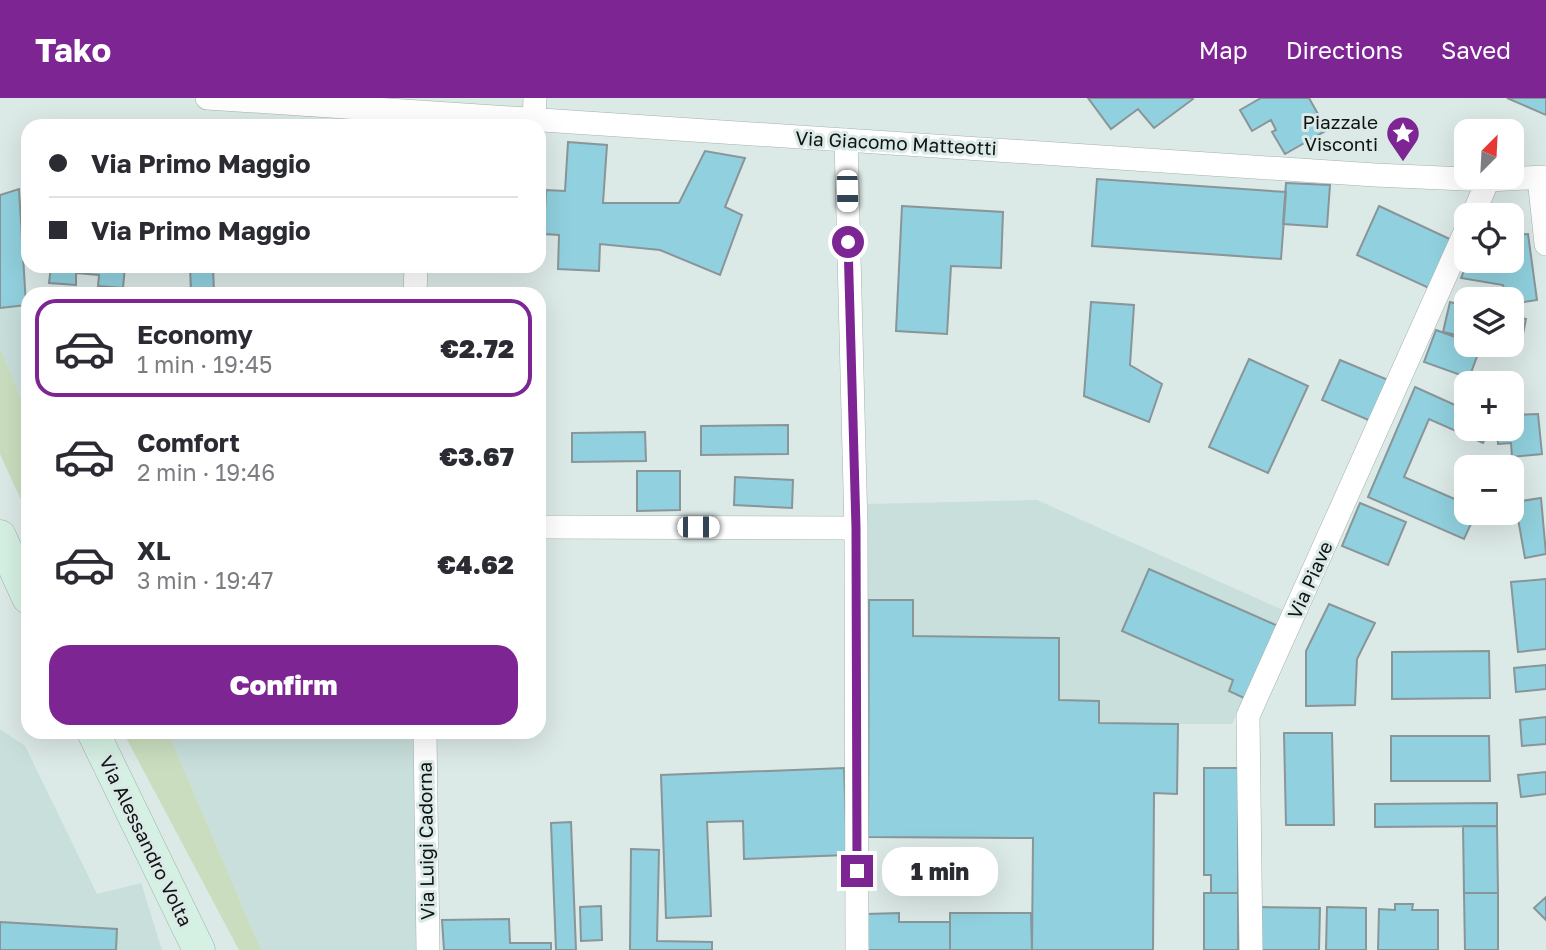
<!DOCTYPE html>
<html lang="en">
<head>
<meta charset="utf-8">
<style>
	body { margin:0; font-family:"Golos Text",sans-serif; background:#f2f2f3; color:#2b2b33; height:100vh; display:flex; flex-direction:column; font-size:26px; white-space:nowrap }
	* { box-sizing:border-box; margin:0 }
	p { font-size:23px; color:#7c7c81 }
	.icon { flex:none; width:38px; height:38px; fill:none; stroke:currentColor; stroke-width:2; stroke-linecap:round; stroke-linejoin:round }
	.map { position:relative; flex:1; overflow:hidden }
	.side { position:absolute; left:21px; top:189px; width:525px; height:452px; display:flex; flex-direction:column; background:#fff; border-radius:21px; box-shadow:0 7px 28px #0002 }
	.side>* { flex:none }
	.hud { position:absolute; left:21px; top:21px; width:525px; height:154px; border-radius:21px; box-shadow:0 7px 28px #0002; display:grid; align-content:center; height:154px; padding:0 28px; background:#fff }
	.needle { width:46px; rotate:24deg }
	.buttons { position:absolute; left:1454px; top:21px; display:grid; gap:14px }
	.buttons a { display:grid; place-items:center; width:70px; height:70px; border-radius:14px; background:#fff; box-shadow:0 7px 28px #0002; font-size:35px }
	.end { position:absolute; width:32px; height:32px; margin:-16px; border:9px solid #7d2593; background:#fff; box-shadow:0 0 0 4px #fff }
	.from { border-radius:50% }
	.bubble { position:absolute; height:49px; border-radius:21px; background:#fff; box-shadow:0 7px 28px #0002; font-size:23px; font-weight:800; line-height:49px; text-align:center }
	.car { position:absolute; width:21px; height:42px; margin:-21px -10px; border-radius:9px; box-shadow:0 0 5px 2px #0007; background:linear-gradient(#fff 24%,#345 0 40%,#fff 0 76%,#345 0 86%,#fff 0) }
	.hud b { display:flex; align-items:center; gap:24px; height:66px; font-size:26px }
	.hud b+b { border-top:2px solid #e1e1e2 }
	.hud i { width:18px; height:18px; background:#2b2b33 }
	ul { padding:12px 0 0; list-style:none }
	li { display:flex; align-items:center; gap:21px; height:98px; margin:0 14px 10px; padding:0 14px; border:4px solid transparent; border-radius:21px }
	li div { flex:1 }
	li b { display:block; font-size:26px }
	li em { font-style:normal; font-weight:800 }
	li.on { border-color:#7d2593 }
	li>.icon { width:63px; height:63px; stroke-width:1.5 }
	.button { display:flex; gap:14px; margin-top:auto; padding:14px 28px }
	.button a { flex:1; height:80px; border-radius:21px; background:#7d2593; color:#fff; font-size:28px; font-weight:800; line-height:80px; text-align:center }
	header { display:flex; align-items:center; gap:42px; box-sizing:border-box; height:98px; padding:0 35px; background:#7d2593; color:#fff }
	header strong { font-size:33px }
	nav { display:flex; gap:38px; margin-inline-start:auto; font-size:24px }
	.map>svg:first-child { display:block }
	.built { fill:#c8dfdc }
	.green { fill:#cadebf }
	.building { fill:#91d0de; stroke:#899598; stroke-width:2 }
	.lines { fill:none; stroke-linecap:round; stroke-linejoin:round }
	.minor-casing { stroke:#a4b1af; stroke-width:24 }
	.secondary-casing { stroke:#a4b1af; stroke-width:33 }
	.minor { stroke:#fff; stroke-width:23 }
	.secondary { stroke:#d5f1e3; stroke-width:32 }
	.route { stroke:#7d2593; stroke-width:9 }
	.labels { text-anchor:middle; stroke-width:6; stroke-linejoin:round; paint-order:stroke }
	.poi-label { font-size:19px; fill:#101514; stroke:#dbe9e7; text-anchor:end }
	.street-label { font-size:19px; fill:#101514; stroke:#dbe9e7 }
</style>
</head>
<body>
<header>
<strong>Tako</strong>
<nav><a>Map</a><a>Directions</a><a>Saved</a></nav>
</header>
<div class="map">
<svg width="1546" height="852" viewBox="0 0 1546 852">
	<rect width="100%" height="100%" fill="#dbe9e7"/>
	<path class="built" d="M28 207V317L0 250V210Z
		M1037 402 1285 513 1232 626H1178L1177 696H1154L1153 852H1032L1033 740 868 739V406Z
		M0 631 25 648 97 796 141 785 162 852H0Z
		M168 634H418V852H261Z"/>
	<path class="green" d="M0 250 28 317V417L0 356Z
		M123 634H168L261 852H239Z"/>
	<path class="building" d="M1088 0H1192L1193 1 1154 30 1138 11 1111 31Z
		M1261 0H1309L1327 32 1285 56 1272 34 1276 32 1271 22 1252 33 1240 12Z
		M1507 0H1546V17Z
		M110 22 137 24V28H110Z
		M568 44 607 47 603 105H679L705 53 745 60 725 109 742 117 720 177 660 152 600 146 599 173 558 171 559 137 544 136 546 92 565 93Z
		M1097 81 1286 94 1281 161 1092 148Z
		M1286 85 1330 87 1327 129 1283 126Z
		M19 91 26 207 0 210V97Z
		M902 108 1003 114 1001 170 951 168 947 236 896 233Z
		M1379 108 1454 143 1431 191 1357 157Z
		M1528 136 1537 202 1512 206V201H1506L1503 187 1461 180 1468 163H1512V137Z
		M51 168H125L123 190 98 188 99 177 76 175V187L49 185Z
		M190 168H213L214 196H143L191 194Z
		M1091 204 1134 207 1130 267 1162 286 1149 324 1084 298Z
		M1450 204 1466 208V239L1443 234Z
		M1512 217 1526 221 1520 251 1502 247H1512Z
		M1436 232 1466 243V247L1481 248 1469 280 1424 264Z
		M1249 261 1308 288 1268 375 1209 349Z
		M1340 262 1393 284 1373 324 1322 302Z
		M1415 289 1466 312V331H1489L1483 345 1429 321 1404 379 1466 406V415H1476L1464 441 1368 399Z
		M1538 316 1542 356 1512 359 1511 345 1498 346 1497 331H1512V317Z
		M788 327V356L701 357V328Z
		M645 334 646 363 572 364V335Z
		M637 373H680V412L637 413Z
		M735 379 793 382 792 410 734 407Z
		M1541 400 1546 456 1525 460 1515 404Z
		M1360 405 1406 424 1388 467 1342 448Z
		M1149 471 1278 528 1246 601 1229 593 1233 582 1122 533Z
		M1546 481V551L1518 554 1511 484Z
		M869 502H913V538L1059 540V602L1099 603V625L1178 626 1177 696 1154 695 1153 852H1032L1033 740 868 739Z
		M1329 506 1375 525 1357 561 1355 607 1306 608V553Z
		M1489 553 1490 600 1392 601V554Z
		M1546 567V591L1516 594 1514 570Z
		M1546 619V646L1522 648 1520 622Z
		M1284 635H1332L1334 727H1286Z
		M1391 638H1489L1490 683H1391Z
		M844 670 847 757 744 761 743 723 707 724 711 818 666 820 661 677Z
		M1204 670H1238V795H1211V777H1204Z
		M1546 674V696L1521 699 1518 677Z
		M1497 705V728L1375 729V706Z
		M571 724 576 852H556L551 725Z
		M1463 728H1497L1498 795H1464Z
		M631 751 659 752 657 843 712 844V852H630Z
		M1204 795H1238V852H1204Z
		M1464 795H1498V852H1465Z
		M1546 799V822L1534 810Z
		M1395 806H1413L1412 812H1438V852H1378L1379 811 1395 812Z
		M601 808 602 842 581 843 580 809Z
		M1261 809 1320 810 1319 852H1260Z
		M1327 809 1366 810V852H1326Z
		M899 815V824H950V852H868L867 816Z
		M950 815H1031L1032 852H950Z
		M509 821 510 845H551V852H444L442 822Z
		M0 824 117 831 116 852H0Z"/>
	<g class="lines">
		<g class="minor-casing">
			<path id="minor" d="M207 0 1375 77 1488 82 1546 79
				M534 23 535 0
				M846 42 856 430 857 852
				M1539 80 1546 146
				M1473 117 1488 82
				M415 196 416 168
				M539 429 856 430
				M425 634 428 852
				M1251 852 1248 618 1466 132"/>
		</g>
		<g class="secondary-casing">
			<path id="secondary" d="M0 438 28 500
				M93 634 199 852"/>
		</g>
		<use href="#minor" class="minor"/>
		<use href="#secondary" class="secondary"/>
	</g>
	<g class="lines">
		<path class="route" d="M848 144 856 430 857 773"/>
	</g>
	<defs>
		<g id="sight-pin" transform="scale(1.75)"><path d="M0 17L-7.5 6A9.5 9.5 0 1 1 7.5 6Z" fill="#7d2593" stroke="#dbe9e7"/><path d="M0-6L1.8-2.2L6-1.7L2.9 1.2L3.7 5.4L0 3.3L-3.7 5.4L-2.9 1.2L-6-1.7L-1.8-2.2Z" fill="#fff"/></g>
	</defs>
	<g fill-rule="evenodd">
		<use href="#sight-pin" x="1403" y="35"/>
	</g>
	<g class="labels">
		<g class="poi-label">
			<text x="1378" y="31">Piazzale<tspan x="1378" dy="22">Visconti</tspan></text>
		</g>
		<g class="street-label">
			<text transform="translate(896 45) rotate(3)" y="7">Via Giacomo Matteotti</text>
			<text transform="translate(1310 482) rotate(-66)" y="7">Via Piave</text>
			<text transform="translate(146 743) rotate(64)" y="7">Via Alessandro Volta</text>
			<text transform="translate(426 743) rotate(-91)" y="7">Via Luigi Cadorna</text>
		</g>
	</g>
</svg>
<div class="buttons">
<a><svg class="needle" viewBox="-14 -14 28 28"><path d="M0-13l5 13h-10z" fill="#e53935"/><path d="M0 13l5-13h-10z" fill="#7c7c81"/></svg></a>
<a><svg class="icon" aria-label="locate" viewBox="0 0 24 24"><circle cx="12" cy="12" r="6"/><path d="M12 2v4M12 18v4M2 12h4M18 12h4"/></svg></a>
<a><svg class="icon" aria-label="layers" viewBox="0 0 24 24"><path d="M12 4l9 5-9 5-9-5zM3 14l9 5 9-5"/></svg></a>
<a>+</a>
<a>−</a>
</div>
<i class="end from" style="left:848px;top:144px"></i>
<i class="end" style="left:857px;top:773px"></i>
<div class="bubble" style="left:882px;top:749px;width:116px">1 min</div>
<i class="car" style="left:847px;top:93px;rotate:179deg"></i>
<i class="car" style="left:698px;top:429px;rotate:90deg"></i>
<div class="hud">
<b><i class="from"></i>Via Primo Maggio</b>
<b><i></i>Via Primo Maggio</b>
</div>
<section class="side">
<ul>
<li class="on"><svg class="icon" aria-label="car" viewBox="0 0 24 24"><path d="M5 17H2v-5l4-1 3-4h7l3 4 3 1v5h-3M9 17h6M6 11h13"/><circle cx="7" cy="17" r="2"/><circle cx="17" cy="17" r="2"/></svg><div><b>Economy</b><p>1 min · 19:45</p></div><em>€2.72</em></li>
<li><svg class="icon" aria-label="car" viewBox="0 0 24 24"><path d="M5 17H2v-5l4-1 3-4h7l3 4 3 1v5h-3M9 17h6M6 11h13"/><circle cx="7" cy="17" r="2"/><circle cx="17" cy="17" r="2"/></svg><div><b>Comfort</b><p>2 min · 19:46</p></div><em>€3.67</em></li>
<li><svg class="icon" aria-label="car" viewBox="0 0 24 24"><path d="M5 17H2v-5l4-1 3-4h7l3 4 3 1v5h-3M9 17h6M6 11h13"/><circle cx="7" cy="17" r="2"/><circle cx="17" cy="17" r="2"/></svg><div><b>XL</b><p>3 min · 19:47</p></div><em>€4.62</em></li>
</ul>
<div class="button"><a>Confirm</a></div>
</section>
</div>
</body>
</html>
